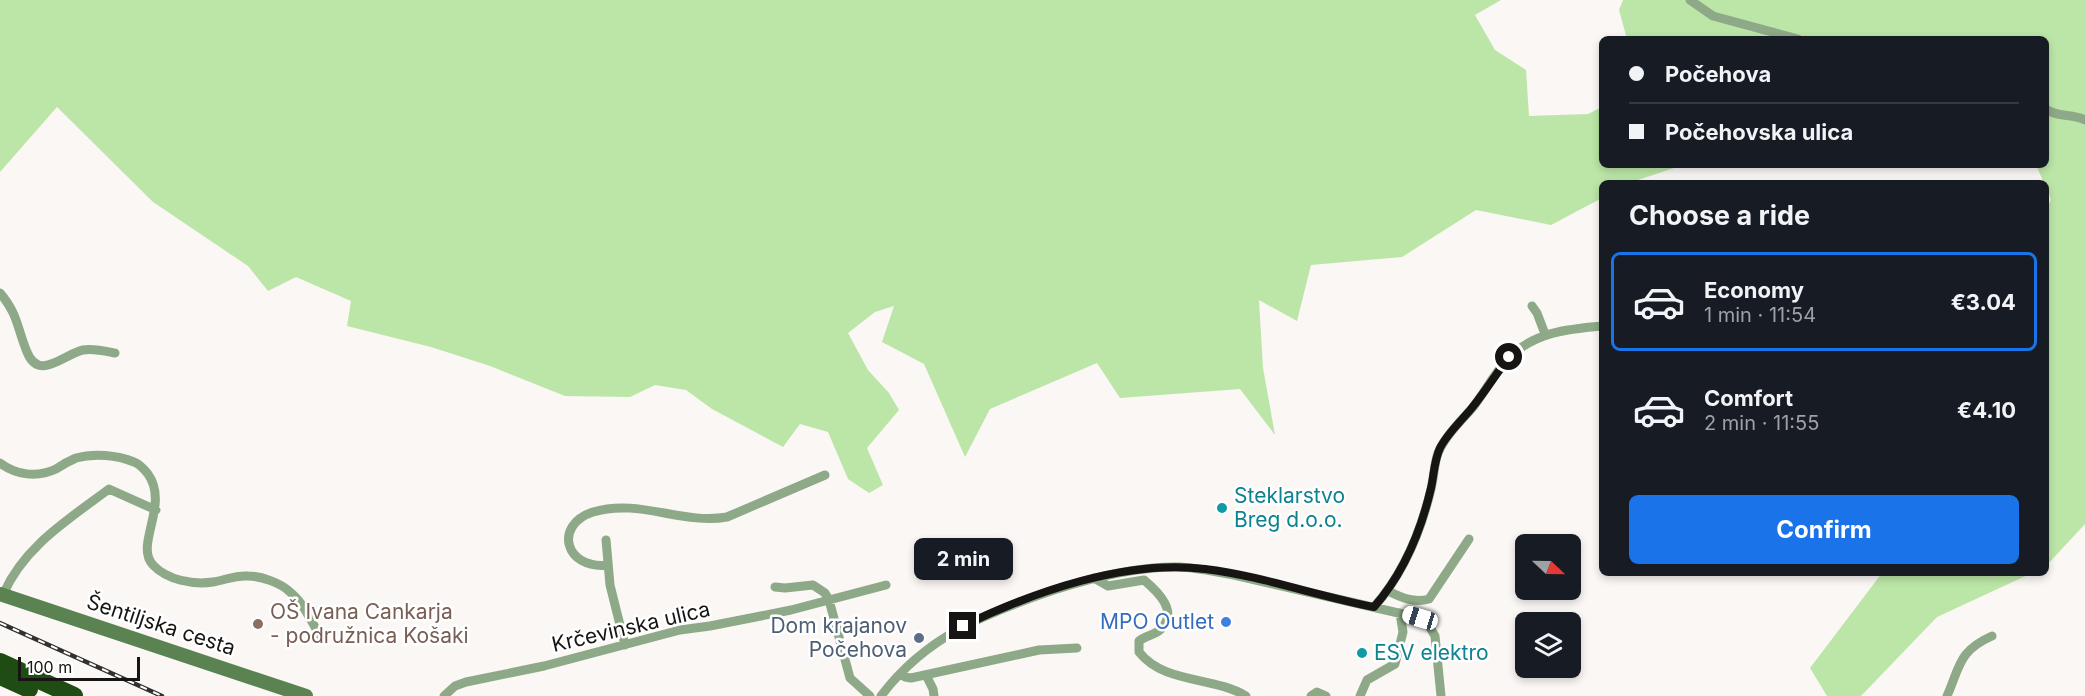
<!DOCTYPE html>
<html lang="en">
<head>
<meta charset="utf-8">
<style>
	body { margin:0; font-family:Inter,sans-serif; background:#242831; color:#f1f3f6; height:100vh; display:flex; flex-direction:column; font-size:22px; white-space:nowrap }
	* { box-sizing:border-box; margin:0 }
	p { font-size:20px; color:#9ea1a6 }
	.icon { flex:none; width:33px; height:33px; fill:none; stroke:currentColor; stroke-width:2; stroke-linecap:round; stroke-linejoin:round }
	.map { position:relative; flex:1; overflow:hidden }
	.side { position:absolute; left:1599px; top:180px; width:450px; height:396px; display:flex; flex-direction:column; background:#171b24; border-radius:9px; box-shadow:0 3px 9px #0003 }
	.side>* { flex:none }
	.hud { position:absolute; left:1599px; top:36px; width:450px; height:132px; border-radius:9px; box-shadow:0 3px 9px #0003; display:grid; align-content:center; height:132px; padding:0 30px; background:#171b24 }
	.needle { width:39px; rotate:112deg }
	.tools { position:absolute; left:1515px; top:534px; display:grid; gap:12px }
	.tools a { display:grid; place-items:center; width:66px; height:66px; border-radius:9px; background:#171b24; box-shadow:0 3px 9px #0003; font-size:30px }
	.scale { position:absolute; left:18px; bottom:15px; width:122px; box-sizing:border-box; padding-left:6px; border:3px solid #161514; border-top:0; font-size:16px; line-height:21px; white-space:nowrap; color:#161514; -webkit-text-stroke:4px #fff; paint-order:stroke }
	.end { position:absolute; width:27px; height:27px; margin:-14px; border:8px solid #161514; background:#fff; box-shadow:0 0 0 3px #fff }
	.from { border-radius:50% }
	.bubble { position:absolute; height:42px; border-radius:9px; background:#171b24; box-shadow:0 3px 9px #0003; font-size:20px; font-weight:700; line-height:42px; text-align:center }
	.car { position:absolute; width:18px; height:36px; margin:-18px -9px; border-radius:8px; box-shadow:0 0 4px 2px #0007; background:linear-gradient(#fff 24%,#345 0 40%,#fff 0 76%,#345 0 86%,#fff 0) }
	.hud b { display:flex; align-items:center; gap:21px; height:57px; font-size:22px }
	.hud b+b { border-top:2px solid #363941 }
	.hud i { width:15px; height:15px; background:#f1f3f6 }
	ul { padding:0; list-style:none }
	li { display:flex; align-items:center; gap:18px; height:99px; margin:0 12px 9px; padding:0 18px; border:3px solid transparent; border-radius:9px }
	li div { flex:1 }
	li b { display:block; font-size:22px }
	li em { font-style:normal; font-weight:700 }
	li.selected { border-color:#1a73e8 }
	li>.icon { width:54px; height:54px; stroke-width:1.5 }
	h2 { padding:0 30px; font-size:27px; line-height:72px }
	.button { display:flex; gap:12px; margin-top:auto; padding:12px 30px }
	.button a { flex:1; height:69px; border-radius:9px; background:#1a73e8; color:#fff; font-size:24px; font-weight:700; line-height:69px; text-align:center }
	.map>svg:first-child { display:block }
	.green { fill:#bce6a7 }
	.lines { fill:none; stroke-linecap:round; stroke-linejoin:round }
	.street { stroke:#8ea987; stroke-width:9 }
	.secondary { stroke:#5b8351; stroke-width:14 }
	.highway { stroke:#1f4c12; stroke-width:18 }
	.rail-casing { stroke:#323130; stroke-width:4.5 }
	.rail { stroke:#fff; stroke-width:2; stroke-dasharray:7; stroke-linecap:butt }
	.route { stroke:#161514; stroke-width:8 }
	.culture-dot { fill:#0f9aa8; stroke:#fff; stroke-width:2 }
	.shop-dot { fill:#3f7fe0; stroke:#fff; stroke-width:2 }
	.education-dot { fill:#8d6e63; stroke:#fff; stroke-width:2 }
	.service-dot { fill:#5c6f8a; stroke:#fff; stroke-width:2 }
	.labels { text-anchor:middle; stroke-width:5; stroke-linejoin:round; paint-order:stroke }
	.culture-label { font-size:21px; fill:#0d838f; stroke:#fff; text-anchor:start }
	.education-label { font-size:21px; fill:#785e54; stroke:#fff; text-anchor:start }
	.shop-label { font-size:21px; fill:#366cbe; stroke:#fff; text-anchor:end }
	.street-label { font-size:21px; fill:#161514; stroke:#fff }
	.service-label { font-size:21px; fill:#4e5e75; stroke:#fff; text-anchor:end }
</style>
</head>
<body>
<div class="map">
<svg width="2085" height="696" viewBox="0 0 2085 696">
	<rect width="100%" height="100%" fill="#faf7f5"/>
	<path class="green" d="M0 0H1501L1475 15 1495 50 1526 70 1529 116 1588 114 1602 107V165H1683L1629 183H1602V198L1551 225 1476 210 1402 257 1311 265 1297 321 1259 300 1263 368 1275 435 1240 389 1120 398 1097 363 990 409 965 457 924 364 882 342 894 306 875 312 848 333 868 370 889 393 899 410 867 448 883 485 869 493 848 479 828 432 800 424 783 447 712 409 686 390 655 385 630 397 565 396 490 366 431 347 347 326 351 301 296 277 268 291 248 266 153 202 57 107 0 172Z
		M1623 0H2085V524L2046 566V209L2051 200 2046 183H2044L2036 165H2046V39H1627L1619 10Z
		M1882 573H2032L1937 617 1861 696H1827L1810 668Z"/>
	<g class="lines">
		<path class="street" d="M1690 0 1713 16 1798 39
			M2046 109C2056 117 2073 114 2085 120
			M0 293C18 314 17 328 27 352 39 382 64 354 83 350 93 348 105 351 115 353
			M1532 306 1537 313 1545 334
			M0 463C16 475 37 478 56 469 62 465 69 461 76 458 94 453 117 455 134 462 140 464 144 469 148 474 170 505 134 545 153 565 167 580 193 585 213 582 225 580 236 575 248 576 261 576 281 583 290 592 304 603 311 622 321 637
			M606 540 610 585 625 645
			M608 565C565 570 553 525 593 512 639 498 682 525 727 517L825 475
			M1094 578 1108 586 1144 580C1157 591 1179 611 1161 629 1155 635 1145 636 1139 641V652C1164 684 1213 676 1246 696
			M775 587 785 588 813 585 825 593 829 600 850 678 870 696
			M1388 591C1402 598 1414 603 1429 599L1469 539
			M3 595C23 547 69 519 109 489L156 510
			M1374 607C1403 574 1421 531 1431 489 1434 477 1434 464 1438 453 1445 436 1462 420 1474 406 1486 390 1495 372 1509 358 1534 332 1568 329 1602 326
			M900 674 905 677 911 678 1039 650 1077 648
			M926 675 933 689 934 696
			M444 696 455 686 466 682 544 666 680 630 710 626 791 610 886 585
			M881 696C926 636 986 613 1054 590 1094 577 1138 566 1180 567 1199 568 1216 572 1234 575L1420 618 1428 624 1435 636 1441 696
			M1311 696 1317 692 1326 696
			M1360 696 1367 680 1395 664 1403 632 1400 613
			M1947 696C1960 667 1958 651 1992 636"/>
		<path class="secondary" d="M0 594 306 696"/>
		<path class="highway" d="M0 662 74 696
			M0 676 29 689"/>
		<g class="rail-casing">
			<path id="rail" d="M0 623 162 696"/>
		</g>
		<use href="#rail" class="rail"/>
	</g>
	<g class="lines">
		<path class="route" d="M963 626C1033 592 1126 559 1205 569 1262 576 1317 596 1374 607 1403 574 1421 531 1431 488 1434 475 1434 461 1440 448 1447 434 1461 421 1471 409 1485 392 1496 374 1509 357"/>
	</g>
	<g class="culture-dot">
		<circle cx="1222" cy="508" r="6"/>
		<circle cx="1362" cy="653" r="6"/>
	</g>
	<circle class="shop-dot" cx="1226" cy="622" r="6"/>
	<circle class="education-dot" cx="258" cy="624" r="6"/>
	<circle class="service-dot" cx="919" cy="638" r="6"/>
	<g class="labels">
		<g class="culture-label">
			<text x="1234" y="503">Steklarstvo<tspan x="1234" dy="24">Breg d.o.o.</tspan></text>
			<text x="1374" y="660">ESV elektro</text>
		</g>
		<g class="education-label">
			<text x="270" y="619">OŠ Ivana Cankarja<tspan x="270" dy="24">- podružnica Košaki</tspan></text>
		</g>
		<g class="shop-label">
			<text x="1214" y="629">MPO Outlet</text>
		</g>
		<g class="street-label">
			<text transform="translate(161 625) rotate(18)" y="7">Šentiljska cesta</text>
			<text transform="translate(631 627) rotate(-13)" y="7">Krčevinska ulica</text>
		</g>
		<g class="service-label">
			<text x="907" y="633">Dom krajanov<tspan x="907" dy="24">Počehova</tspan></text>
		</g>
	</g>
</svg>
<div class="tools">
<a><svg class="needle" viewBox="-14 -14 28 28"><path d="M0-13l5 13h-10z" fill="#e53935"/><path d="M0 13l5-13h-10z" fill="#9ea1a6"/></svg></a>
<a><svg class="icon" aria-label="layers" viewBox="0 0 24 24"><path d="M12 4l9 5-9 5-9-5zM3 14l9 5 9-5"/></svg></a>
</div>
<div class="scale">100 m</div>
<i class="end from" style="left:1509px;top:357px"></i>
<i class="end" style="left:963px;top:626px"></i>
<div class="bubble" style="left:914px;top:538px;width:99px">2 min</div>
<i class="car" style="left:1420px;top:618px;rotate:287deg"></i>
<div class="hud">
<b><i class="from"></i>Počehova</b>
<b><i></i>Počehovska ulica</b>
</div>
<section class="side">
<h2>Choose a ride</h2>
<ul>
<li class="selected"><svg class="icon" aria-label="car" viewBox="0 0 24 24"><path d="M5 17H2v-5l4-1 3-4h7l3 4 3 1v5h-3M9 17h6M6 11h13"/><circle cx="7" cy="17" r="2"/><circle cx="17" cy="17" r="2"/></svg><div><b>Economy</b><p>1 min · 11:54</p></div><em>€3.04</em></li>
<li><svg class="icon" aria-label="car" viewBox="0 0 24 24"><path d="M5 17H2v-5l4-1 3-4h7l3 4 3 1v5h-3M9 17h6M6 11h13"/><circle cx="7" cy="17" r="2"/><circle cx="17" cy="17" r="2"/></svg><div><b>Comfort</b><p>2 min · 11:55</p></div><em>€4.10</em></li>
</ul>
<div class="button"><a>Confirm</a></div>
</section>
</div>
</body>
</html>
